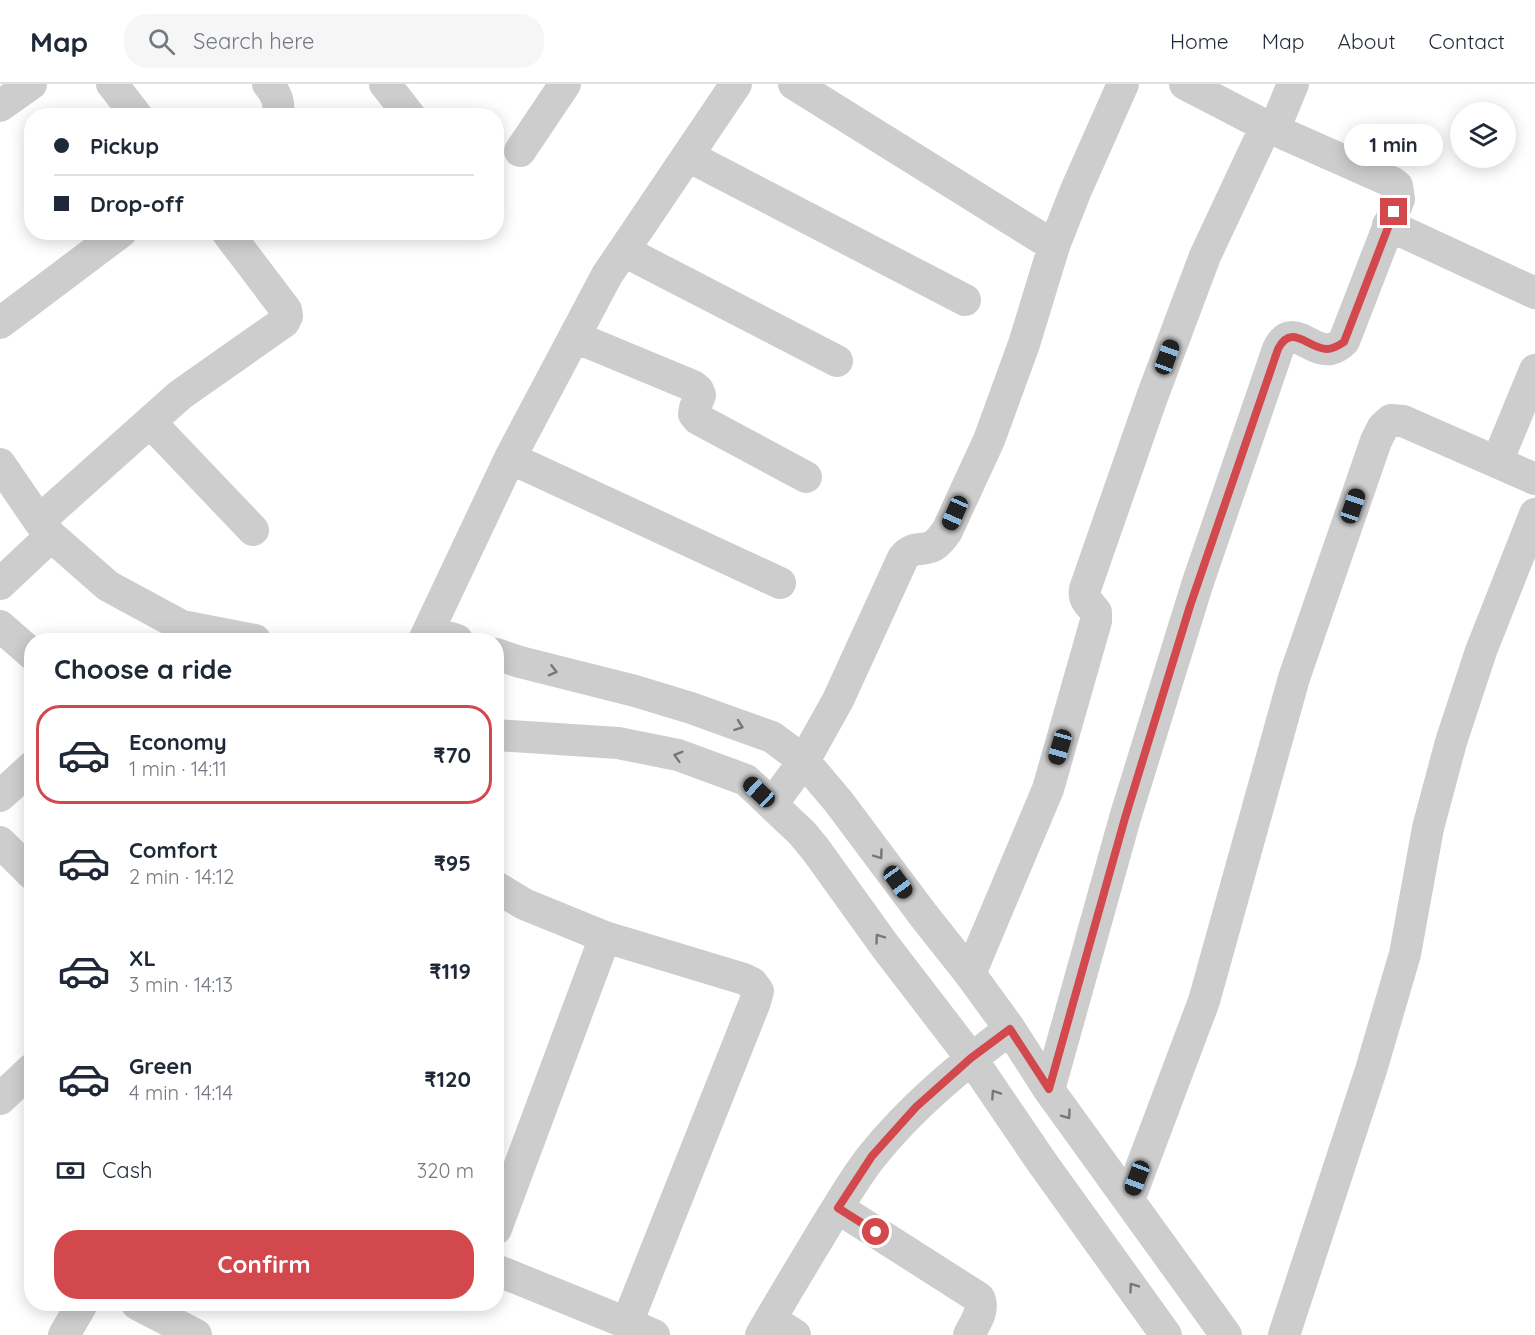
<!DOCTYPE html>
<html lang="en">
<head>
<meta charset="utf-8">
<style>
	body { margin:0; font-family:Quicksand,sans-serif; background:#f6f6f7; color:#1f2937; height:100vh; display:flex; flex-direction:column; font-size:22px; white-space:nowrap }
	* { box-sizing:border-box; margin:0 }
	p { font-size:20px; color:#747a83 }
	.icon { flex:none; width:33px; height:33px; fill:none; stroke:currentColor; stroke-width:2; stroke-linecap:round; stroke-linejoin:round }
	.map { position:relative; flex:1; overflow:hidden }
	.drawer { position:absolute; left:24px; top:549px; width:480px; height:678px; display:flex; flex-direction:column; background:#fff; border-radius:24px; box-shadow:0 3px 15px #0003 }
	.drawer>* { flex:none }
	.hud { position:absolute; left:24px; top:24px; width:480px; height:132px; border-radius:24px; box-shadow:0 3px 15px #0003; display:grid; align-content:center; height:132px; padding:0 30px; background:#fff }
	.tools { position:absolute; left:1450px; top:18px; display:grid; gap:12px }
	.tools a { display:grid; place-items:center; width:66px; height:66px; border-radius:50%; background:#fff; box-shadow:0 3px 15px #0003; font-size:30px }
	.end { position:absolute; width:27px; height:27px; margin:-14px; border:8px solid #d2484c; background:#fff; box-shadow:0 0 0 3px #fff }
	.from { border-radius:50% }
	.bubble { position:absolute; height:42px; border-radius:21px; background:#fff; box-shadow:0 3px 15px #0003; font-size:20px; font-weight:700; line-height:42px; text-align:center }
	.car { position:absolute; width:18px; height:36px; margin:-18px -9px; border-radius:8px; box-shadow:0 0 4px 2px #0007; background:linear-gradient(#222 24%,#8ab4d8 0 40%,#222 0 76%,#8ab4d8 0 86%,#222 0) }
	.hud b { display:flex; align-items:center; gap:21px; height:57px; font-size:22px }
	.hud b+b { border-top:2px solid #e0e1e3 }
	.hud i { width:15px; height:15px; background:#1f2937 }
	ul { padding:0; list-style:none }
	li { display:flex; align-items:center; gap:18px; height:99px; margin:0 12px 9px; padding:0 18px; border:3px solid transparent; border-radius:24px }
	li div { flex:1 }
	li b { display:block; font-size:22px }
	li em { font-style:normal; font-weight:700 }
	li.on { border-color:#d2484c }
	li>.icon { width:54px; height:54px; stroke-width:1.5 }
	h2 { padding:0 30px; font-size:27px; line-height:72px }
	.pay { display:flex; align-items:center; gap:15px; height:66px; padding:0 30px; font-size:22px }
	.pay p { margin-inline-start:auto }
	.primary-button { display:flex; gap:12px; margin-top:auto; padding:12px 30px }
	.primary-button a { flex:1; height:69px; border-radius:24px; background:#d2484c; color:#fff; font-size:24px; font-weight:700; line-height:69px; text-align:center }
	header { display:flex; align-items:center; gap:36px; box-sizing:border-box; height:84px; padding:0 30px; background:#fff; border-bottom:2px solid #e0e1e3 }
	header strong { font-size:28px }
	nav { display:flex; gap:33px; margin-inline-start:auto; font-size:21px }
	.search { width:420px; height:54px; background:#f6f6f7; display:flex; align-items:center; gap:15px; box-sizing:border-box; padding:0 21px; border-radius:24px; color:#747a83; font-size:22px }
	.map>svg:first-child { display:block }
	.lines { fill:none; stroke-linecap:round; stroke-linejoin:round }
	.street { stroke:#cdcdcd; stroke-width:32 }
	.oneway { stroke:#777 }
	.route { stroke:#d2484c; stroke-width:8 }
</style>
</head>
<body>
<header>
<strong>Map</strong>
<div class="search"><svg class="icon" aria-label="search" viewBox="0 0 24 24"><circle cx="10" cy="10" r="6"/><path d="M15 15l6 6"/></svg>Search here</div>
<nav><a>Home</a><a>Map</a><a>About</a><a>Contact</a></nav>
</header>
<div class="map">
<svg width="1535" height="1251" viewBox="0 0 1535 1251">
	<rect width="100%" height="100%" fill="#fff"/>
	<g class="lines">
		<path class="street" d="M112 0 137 32
			M268 0C276 10 281 19 277 32
			M385 0 410 32
			M794 0 1054 162
			M0 22 31 0
			M1274 46 1293 0
			M520 67 565 0
			M688 72 965 216
			M1388 141 1535 209
			M624 167 837 277
			M0 239 121 148
			M575 253 693 302 698 306 700 311 695 324 694 330 698 335 806 393
			M150 338 253 446
			M510 374 780 499
			M1497 378 1535 286
			M0 380 39 437 51 452 108 502 182 542 255 556
			M39 437 180 311 284 238 287 232 286 226 227 148
			M0 500 51 452
			M0 542 32 570
			M429 547 457 556
			M424 556 510 374 607 191 736 0
			M496 570 520 578 635 607 691 624 772 653 804 677 838 717 924 832 970 890 1010 945 1049 1006 1226 1251
			M496 651 618 659 678 671 746 696 802 749 816 766 885 862 971 974 1041 1077 1166 1251
			M0 712 32 683
			M772 720 804 677 838 616 903 474C913 461 921 468 933 462 939 458 943 453 947 447L989 356 1024 260 1054 162 1076 106 1123 0
			M0 758 32 790
			M496 803 524 820 605 853 744 895 752 899 758 907 755 918 627 1239
			M970 890 1048 705 1096 537V528C1089 519 1083 516 1085 505L1152 313 1205 172 1266 42
			M1049 1006 1125 734 1197 501 1278 265C1292 236 1310 269 1331 265 1336 264 1340 261 1344 257L1399 115 1397 102 1392 98 1266 42 1185 0
			M0 1015 32 985
			M1129 1116 1204 917 1294 594 1376 357 1383 343 1391 336 1403 337 1535 395
			M838 1124 979 1214C985 1226 975 1239 969 1251
			M496 1145 605 853
			M496 1186 627 1239 654 1251
			M137 1220 196 1251
			M770 1235 795 1251
			M64 1251 82 1220
			M761 1251C783 1213 806 1175 829 1137 843 1115 856 1092 872 1072 911 1023 960 983 1010 945
			M1284 1251 1371 986 1405 870 1428 744 1451 658 1481 567 1535 430"/>
	</g>
	<defs><path id="oneway-chevron" d="M-2-3.5L2.5 0L-2 3.5" fill="none" stroke-width="1.6" stroke-linecap="round" stroke-linejoin="round" transform="scale(1.5)"/></defs>
	<g class="oneway">
		<use href="#oneway-chevron" transform="translate(553 587) rotate(14)"/>
		<use href="#oneway-chevron" transform="translate(739 642) rotate(20)"/>
		<use href="#oneway-chevron" transform="translate(678 672) rotate(-164)"/>
		<use href="#oneway-chevron" transform="translate(879 771) rotate(54)"/>
		<use href="#oneway-chevron" transform="translate(879 854) rotate(-126)"/>
		<use href="#oneway-chevron" transform="translate(995 1010) rotate(-124)"/>
		<use href="#oneway-chevron" transform="translate(1067 1031) rotate(54)"/>
		<use href="#oneway-chevron" transform="translate(1133 1203) rotate(-125)"/>
	</g>
	<g class="lines">
		<path class="route" d="M876 1148 838 1124 872 1072 916 1023 971 974 1010 945 1049 1005 1125 734 1190 522 1278 265C1292 238 1308 265 1327 265 1333 265 1338 262 1344 258L1394 128"/>
	</g>
</svg>
<div class="tools">
<a><svg class="icon" aria-label="layers" viewBox="0 0 24 24"><path d="M12 4l9 5-9 5-9-5zM3 14l9 5 9-5"/></svg></a>
</div>
<i class="end from" style="left:876px;top:1148px"></i>
<i class="end" style="left:1394px;top:128px"></i>
<div class="bubble" style="left:1344px;top:40px;width:99px">1 min</div>
<i class="car" style="left:1167px;top:273px;rotate:20deg"></i>
<i class="car" style="left:1353px;top:422px;rotate:19deg"></i>
<i class="car" style="left:955px;top:429px;rotate:204deg"></i>
<i class="car" style="left:1060px;top:663px;rotate:196deg"></i>
<i class="car" style="left:759px;top:708px;rotate:313deg"></i>
<i class="car" style="left:898px;top:798px;rotate:144deg"></i>
<i class="car" style="left:1137px;top:1094px;rotate:201deg"></i>
<div class="hud">
<b><i class="from"></i>Pickup</b>
<b><i></i>Drop-off</b>
</div>
<section class="drawer">
<h2>Choose a ride</h2>
<ul>
<li class="on"><svg class="icon" aria-label="car" viewBox="0 0 24 24"><path d="M5 17H2v-5l4-1 3-4h7l3 4 3 1v5h-3M9 17h6M6 11h13"/><circle cx="7" cy="17" r="2"/><circle cx="17" cy="17" r="2"/></svg><div><b>Economy</b><p>1 min · 14:11</p></div><em>₹70</em></li>
<li><svg class="icon" aria-label="car" viewBox="0 0 24 24"><path d="M5 17H2v-5l4-1 3-4h7l3 4 3 1v5h-3M9 17h6M6 11h13"/><circle cx="7" cy="17" r="2"/><circle cx="17" cy="17" r="2"/></svg><div><b>Comfort</b><p>2 min · 14:12</p></div><em>₹95</em></li>
<li><svg class="icon" aria-label="car" viewBox="0 0 24 24"><path d="M5 17H2v-5l4-1 3-4h7l3 4 3 1v5h-3M9 17h6M6 11h13"/><circle cx="7" cy="17" r="2"/><circle cx="17" cy="17" r="2"/></svg><div><b>XL</b><p>3 min · 14:13</p></div><em>₹119</em></li>
<li><svg class="icon" aria-label="car" viewBox="0 0 24 24"><path d="M5 17H2v-5l4-1 3-4h7l3 4 3 1v5h-3M9 17h6M6 11h13"/><circle cx="7" cy="17" r="2"/><circle cx="17" cy="17" r="2"/></svg><div><b>Green</b><p>4 min · 14:14</p></div><em>₹120</em></li>
</ul>
<div class="pay"><svg class="icon" aria-label="cash" viewBox="0 0 24 24"><path d="M3 7h18v10H3z"/><circle cx="12" cy="12" r="2"/></svg>Cash<p>320 m</p></div>
<div class="primary-button"><a>Confirm</a></div>
</section>
</div>
</body>
</html>
